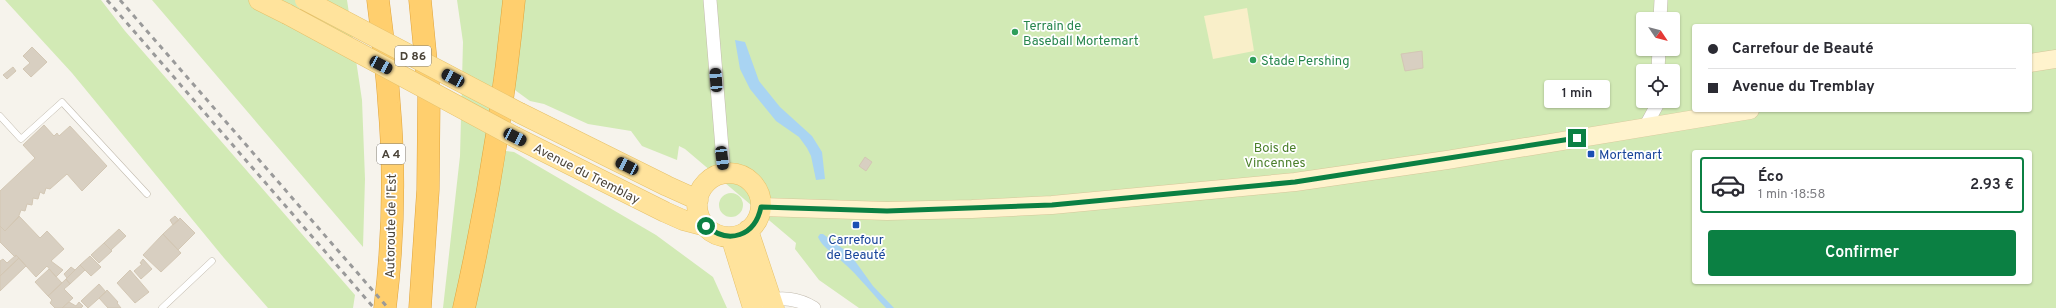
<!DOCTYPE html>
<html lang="fr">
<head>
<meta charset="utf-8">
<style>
	body { margin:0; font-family:Overpass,sans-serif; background:#f2f2f3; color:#2b2b33; height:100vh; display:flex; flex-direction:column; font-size:15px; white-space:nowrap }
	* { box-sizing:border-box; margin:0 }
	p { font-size:13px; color:#7c7c81 }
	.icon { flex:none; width:22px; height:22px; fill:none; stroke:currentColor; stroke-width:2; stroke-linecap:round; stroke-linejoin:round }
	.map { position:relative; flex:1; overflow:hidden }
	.sheet { position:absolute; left:1692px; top:150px; width:340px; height:134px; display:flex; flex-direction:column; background:#fff; border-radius:4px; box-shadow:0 1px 3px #0004 }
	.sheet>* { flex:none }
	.hud { position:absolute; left:1692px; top:24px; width:340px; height:88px; border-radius:4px; box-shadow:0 1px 3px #0004; display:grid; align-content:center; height:88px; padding:0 16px; background:#fff }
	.needle { width:26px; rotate:125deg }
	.buttons { position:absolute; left:1636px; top:12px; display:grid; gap:8px }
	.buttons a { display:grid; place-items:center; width:44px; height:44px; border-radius:4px; background:#fff; box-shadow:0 1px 3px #0004; font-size:20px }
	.end { position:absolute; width:18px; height:18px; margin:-9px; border:5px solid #0b8043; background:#fff; box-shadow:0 0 0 2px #fff }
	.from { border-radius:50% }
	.bubble { position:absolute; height:28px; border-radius:4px; background:#fff; box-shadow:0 1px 3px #0004; font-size:13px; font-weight:600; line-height:28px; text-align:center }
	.car { position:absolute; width:12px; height:24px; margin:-12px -6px; border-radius:5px; box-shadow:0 0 3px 1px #0007; background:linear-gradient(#222 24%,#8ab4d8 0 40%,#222 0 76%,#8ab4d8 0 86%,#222 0) }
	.hud b { display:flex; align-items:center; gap:14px; height:38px; font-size:15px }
	.hud b+b { border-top:1px solid #e1e1e2 }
	.hud i { width:10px; height:10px; background:#2b2b33 }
	ul { padding:7px 0 0; list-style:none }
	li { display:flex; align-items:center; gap:12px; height:56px; margin:0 8px 6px; padding:0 8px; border:2px solid transparent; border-radius:4px }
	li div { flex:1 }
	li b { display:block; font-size:15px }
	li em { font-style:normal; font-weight:600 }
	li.current { border-color:#0b8043 }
	li>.icon { width:36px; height:36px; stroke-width:1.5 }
	.primary-button { display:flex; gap:8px; margin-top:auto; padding:8px 16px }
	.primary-button a { flex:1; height:46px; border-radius:4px; background:#0b8043; color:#fff; font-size:16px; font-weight:600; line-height:46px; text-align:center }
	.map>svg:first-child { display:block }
	.green { fill:#d2eab5; fill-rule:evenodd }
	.sand { fill:#f9efc9 }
	.water { fill:#a9d4f2 }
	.building { fill:#d8cfc1; stroke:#d3c7b4 }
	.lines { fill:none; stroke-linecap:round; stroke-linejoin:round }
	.lane-casing { stroke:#c2bbae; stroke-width:7 }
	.street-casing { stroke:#c2bbae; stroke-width:14 }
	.secondary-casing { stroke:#d6c79b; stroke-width:19 }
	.primary-casing { stroke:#e6c16a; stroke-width:21 }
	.highway-casing { stroke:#e0a43c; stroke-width:23 }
	.lane { stroke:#fff; stroke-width:6 }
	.street { stroke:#fff; stroke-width:13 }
	.secondary { stroke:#fff3cd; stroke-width:18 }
	.primary { stroke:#ffe39c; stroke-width:20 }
	.highway { stroke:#ffcf6e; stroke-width:22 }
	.rail { stroke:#9a9a9a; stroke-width:3; stroke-dasharray:5 5; stroke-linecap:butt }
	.primary-bridge-casing { stroke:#e6c16a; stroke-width:21; stroke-linecap:butt }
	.primary-bridge { stroke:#ffe39c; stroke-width:20 }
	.route { stroke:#0b8043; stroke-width:5 }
	.leisure-dot { fill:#2e9e5b; stroke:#fff; stroke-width:1.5 }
	.transit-dot { fill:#1a4fb4; stroke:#fff; stroke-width:1.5 }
	.labels { text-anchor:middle; stroke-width:3.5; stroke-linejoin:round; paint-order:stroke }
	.shield { fill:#fff; stroke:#817c74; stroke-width:1 }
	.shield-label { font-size:12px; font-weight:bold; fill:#4b4439 }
	.leisure-label { font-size:13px; fill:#27864d; stroke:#fff; text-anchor:start }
	.park-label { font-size:13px; fill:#4a7f2a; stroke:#fff }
	.transit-label { font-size:13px; fill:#164399; stroke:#fff; text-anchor:start }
	.street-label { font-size:13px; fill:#4b4439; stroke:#fff }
</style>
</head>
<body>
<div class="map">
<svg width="2056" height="308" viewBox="0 0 2056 308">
	<rect width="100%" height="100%" fill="#f6f3ec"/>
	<path class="green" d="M5 0H101L125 31 355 295 353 308H268L224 258 72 73Z
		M152 0H347L362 100 365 179 363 247Z
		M457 0H2056V308H859L819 280 795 249 796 243 685 149 679 146 677 160 642 146 631 131 588 124 544 104 530 101 508 85 514 76 495 68 478 194 455 308H443L460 156 463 42ZM1643 19H1673V49H1643ZM1694 26H2030V110H1694ZM1643 71H1673V101H1643ZM1694 152H2030V282H1694Z
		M506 151 514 152 656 235 713 277 727 308H472Z
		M719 205a12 12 0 1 1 24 0a12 12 0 1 1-24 0Z"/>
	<path class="sand" d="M1247 8 1254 51 1213 59 1204 16Z"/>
	<path class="water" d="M735 40 745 42 759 81 780 107 812 136 822 152 825 179 816 180 811 156 807 148 799 137 776 121 750 89 740 69Z
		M820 234H823L850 254 873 286 894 308H886C868 289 854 270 833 254 827 249 821 244 818 237Z"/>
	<path class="building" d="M32 47 47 62 31 77 23 69 30 63 23 56Z
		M1422 51 1423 68 1405 71 1401 54Z
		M13 67 16 71 7 79 3 75Z
		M44 125 54 136 57 133 59 136 70 126 107 166 82 191 67 174 50 189 46 188 44 194 40 192 38 199 33 198 32 205 27 204 25 211 21 210 18 218 5 231 0 226V191L35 158 23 145Z
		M865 157 872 162 866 171 859 166Z
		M19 216 40 238 47 231 64 249 51 261 63 270 56 277 47 266 36 277 16 255 15 257 0 242V226L5 231Z
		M175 216 179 220 173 225 170 220Z
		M180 218 195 233 178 250 163 234Z
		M119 229 126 236 111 250 104 243Z
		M163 234 181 253 161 272 143 255Z
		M104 243 112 251 99 263 91 255Z
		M16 255 19 258 0 276V261L3 259 7 263Z
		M90 256 101 267 91 276 80 265Z
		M19 258 26 266 0 291V276Z
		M143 259 152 269 141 279 134 271 142 264 140 263Z
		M80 265 85 270 70 284 66 279Z
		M71 267 75 270 67 278 64 274Z
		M49 269 62 283 48 296 35 282Z
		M130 270 149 292 135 303 117 283Z
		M66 279 70 284 64 289 73 298 62 308H55L50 303 52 300 48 296Z
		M99 284 106 292 88 308 81 301Z
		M107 290 118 302 117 303 121 308H108L99 298Z
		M69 302 76 306 79 302 83 306 81 308H62Z"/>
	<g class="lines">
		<g class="lane-casing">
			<path id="lane" d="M0 116 21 139 62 102 147 194
				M162 308 212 261"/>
		</g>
		<g class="street-casing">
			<path id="street" d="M710 0 724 173
				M1660 19 1661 0
				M1658 71 1659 49
				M1645 127 1657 105V101
				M764 301C782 297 797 298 814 308"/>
		</g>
		<g class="secondary-casing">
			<path id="secondary" d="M2030 63 2056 59
				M761 207 887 211 972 209 1052 205 1295 182 1447 160 1750 110"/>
		</g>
		<g class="primary-casing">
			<path id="primary" d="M259 0 287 14
				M520 113 667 186 698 200
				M515 137 665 212 683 220 706 226
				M697 205a32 32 0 1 1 64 0a32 32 0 1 1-64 0Z
				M748 230 774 308
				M731 237 753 308"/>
		</g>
		<g class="highway-casing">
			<path id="highway" d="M378 0C382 34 387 69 389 103 395 170 393 242 385 308
				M420 0 429 93 428 190 420 308
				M464 308C487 207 504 103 514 0"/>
		</g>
		<use href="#lane" class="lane"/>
		<use href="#street" class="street"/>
		<use href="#secondary" class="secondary"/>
		<use href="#primary" class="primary"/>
		<use href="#highway" class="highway"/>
		<path class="rail" d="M107 0 374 308
			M120 0 388 308"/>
		<g class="primary-bridge-casing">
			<path id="primary-bridge" d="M305 0 520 113
				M287 14 515 137"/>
		</g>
		<use href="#primary-bridge" class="primary-bridge"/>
	</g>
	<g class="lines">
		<path class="route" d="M706 226C729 245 755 236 761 207L887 211 1052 205 1295 182 1577 138"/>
	</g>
	<g class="leisure-dot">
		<circle cx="1015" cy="32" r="4"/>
		<circle cx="1253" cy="60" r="4"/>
	</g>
	<g class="transit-dot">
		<rect x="1587" y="150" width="8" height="8" rx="2"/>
		<rect x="852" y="221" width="8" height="8" rx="2"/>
	</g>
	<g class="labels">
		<g class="shield">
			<rect x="395" y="46" width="36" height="20" rx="3"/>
			<rect x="377" y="144" width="28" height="20" rx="3"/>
		</g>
		<g class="shield-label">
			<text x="413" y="60">D 86</text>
			<text x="391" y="158">A 4</text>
		</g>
		<g class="leisure-label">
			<text x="1023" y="30">Terrain de<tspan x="1023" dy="15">Baseball Mortemart</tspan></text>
			<text x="1261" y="65">Stade Pershing</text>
		</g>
		<g class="park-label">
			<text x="1275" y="152">Bois de<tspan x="1275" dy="15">Vincennes</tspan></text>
		</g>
		<g class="transit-label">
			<text x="1599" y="159">Mortemart</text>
			<text x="856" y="244" text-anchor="middle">Carrefour<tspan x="856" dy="15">de Beauté</tspan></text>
		</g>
		<g class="street-label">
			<text transform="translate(587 173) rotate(27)" y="5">Avenue du Tremblay</text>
			<text transform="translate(390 226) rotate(-89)" y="5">Autoroute de l’Est</text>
		</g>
	</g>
</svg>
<div class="buttons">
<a><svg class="needle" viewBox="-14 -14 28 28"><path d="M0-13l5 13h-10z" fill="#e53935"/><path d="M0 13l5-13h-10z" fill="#7c7c81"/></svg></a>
<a><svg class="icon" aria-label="locate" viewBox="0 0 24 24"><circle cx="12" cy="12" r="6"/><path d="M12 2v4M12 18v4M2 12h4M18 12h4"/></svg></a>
</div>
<i class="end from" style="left:706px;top:226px"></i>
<i class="end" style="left:1577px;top:138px"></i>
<div class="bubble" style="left:1544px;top:80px;width:66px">1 min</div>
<i class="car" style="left:381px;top:65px;rotate:118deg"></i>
<i class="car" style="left:453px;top:78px;rotate:298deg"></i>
<i class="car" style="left:716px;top:80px;rotate:356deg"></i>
<i class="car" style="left:515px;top:137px;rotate:117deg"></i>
<i class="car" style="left:722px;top:158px;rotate:173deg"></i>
<i class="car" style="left:627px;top:166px;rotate:297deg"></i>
<div class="hud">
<b><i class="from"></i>Carrefour de Beauté</b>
<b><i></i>Avenue du Tremblay</b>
</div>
<section class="sheet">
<ul>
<li class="current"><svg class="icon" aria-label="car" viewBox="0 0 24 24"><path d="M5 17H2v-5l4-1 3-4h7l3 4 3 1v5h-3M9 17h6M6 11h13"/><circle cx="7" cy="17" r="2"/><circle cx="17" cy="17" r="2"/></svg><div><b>Éco</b><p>1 min · 18:58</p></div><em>2.93 €</em></li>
</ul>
<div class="primary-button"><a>Confirmer</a></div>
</section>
</div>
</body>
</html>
